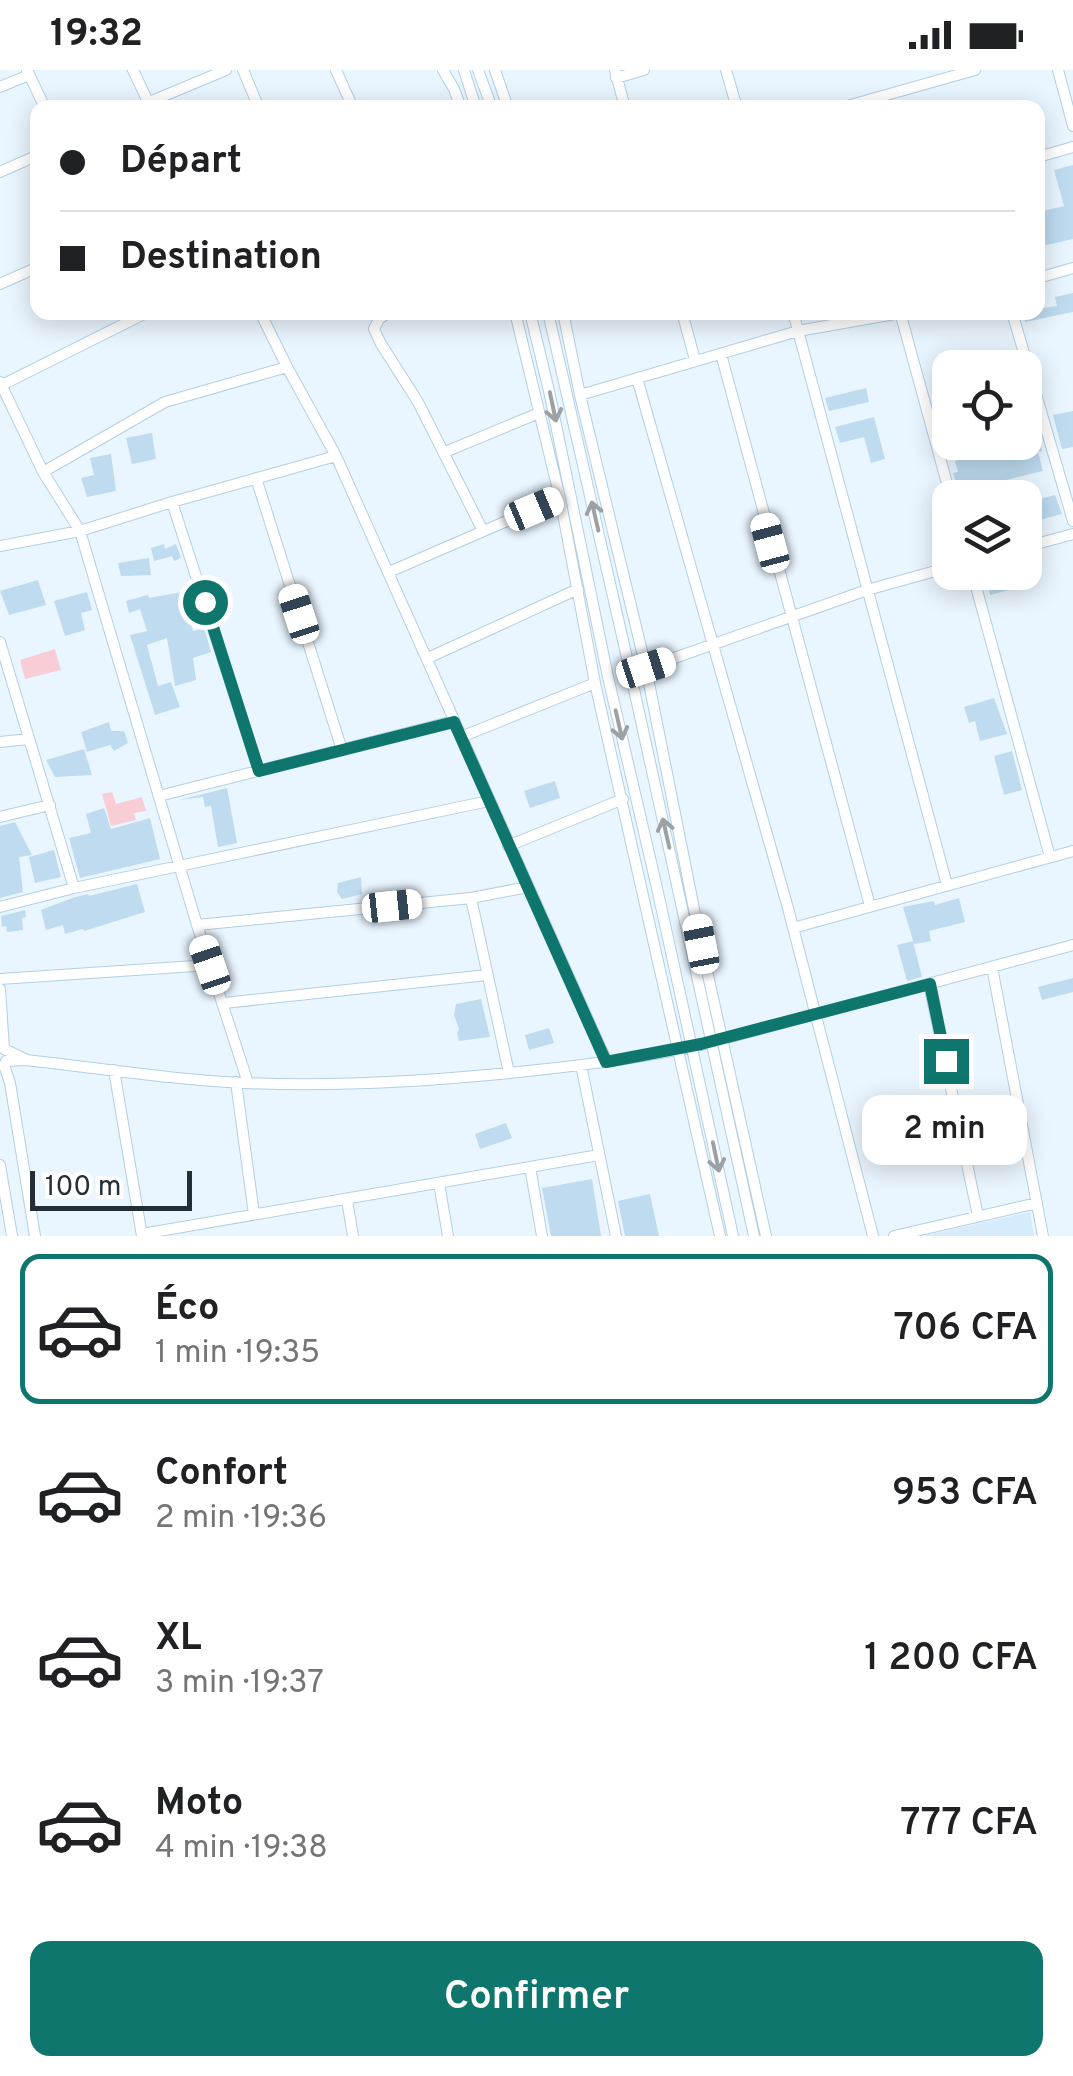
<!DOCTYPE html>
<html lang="fr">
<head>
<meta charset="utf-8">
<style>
	body { margin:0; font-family:Overpass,sans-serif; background:#f6f6f6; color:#202124; height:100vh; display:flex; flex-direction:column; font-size:38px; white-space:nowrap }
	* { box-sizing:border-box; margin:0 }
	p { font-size:32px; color:#757577 }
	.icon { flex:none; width:55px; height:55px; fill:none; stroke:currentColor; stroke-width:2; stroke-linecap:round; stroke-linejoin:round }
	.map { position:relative; height:1166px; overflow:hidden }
	.panel { display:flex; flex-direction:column; background:#fff; flex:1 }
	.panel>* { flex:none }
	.hud { position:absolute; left:30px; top:30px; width:1015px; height:220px; border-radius:20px; box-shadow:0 5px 25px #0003; display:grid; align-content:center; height:220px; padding:0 30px; background:#fff }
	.tools { position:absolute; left:932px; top:280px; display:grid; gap:20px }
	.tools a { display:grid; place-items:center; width:110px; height:110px; border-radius:20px; background:#fff; box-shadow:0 5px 25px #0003; font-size:50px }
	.scale { position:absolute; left:30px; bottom:25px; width:162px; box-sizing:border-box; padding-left:10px; border:5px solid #232e37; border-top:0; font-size:28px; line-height:35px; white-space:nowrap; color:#232e37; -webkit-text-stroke:8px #fff; paint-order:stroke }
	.end { position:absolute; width:45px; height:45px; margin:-22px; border:12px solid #0f766e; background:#fff; box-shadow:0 0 0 5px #fff }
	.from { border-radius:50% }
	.bubble { position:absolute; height:70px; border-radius:20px; background:#fff; box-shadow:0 5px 25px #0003; font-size:32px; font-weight:600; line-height:70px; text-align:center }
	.car { position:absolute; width:30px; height:60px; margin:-30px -15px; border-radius:12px; box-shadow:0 0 8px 2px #0007; background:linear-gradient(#fff 24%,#345 0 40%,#fff 0 76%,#345 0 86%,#fff 0) }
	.hud b { display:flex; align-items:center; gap:35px; height:95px; font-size:38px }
	.hud b+b { border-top:2px solid #e0e0e0 }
	.hud i { width:25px; height:25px; background:#202124 }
	ul { padding:18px 0 0; list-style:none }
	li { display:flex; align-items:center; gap:30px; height:150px; margin:0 20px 15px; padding:0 10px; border:5px solid transparent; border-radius:20px }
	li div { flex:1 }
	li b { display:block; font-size:38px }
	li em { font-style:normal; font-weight:600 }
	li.on { border-color:#0f766e }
	li>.icon { width:90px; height:90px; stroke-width:1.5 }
	.button { display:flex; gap:20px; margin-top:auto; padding:20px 30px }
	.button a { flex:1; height:115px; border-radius:20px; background:#0f766e; color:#fff; font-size:40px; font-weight:600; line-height:115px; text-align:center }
	.status { display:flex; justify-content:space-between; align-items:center; height:70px; padding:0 50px; background:#fff; direction:ltr }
	.status svg { height:28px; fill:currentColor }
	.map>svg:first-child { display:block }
	.built { fill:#d6ebfb }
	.green { fill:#f9cdd5 }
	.building { fill:#bedbf0 }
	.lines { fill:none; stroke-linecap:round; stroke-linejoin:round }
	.minor-casing { stroke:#b2cfe4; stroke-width:12 }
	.minor { stroke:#fff; stroke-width:10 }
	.oneway { stroke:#9ca1a5 }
	.route { stroke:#0f766e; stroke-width:12 }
</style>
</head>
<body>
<div class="status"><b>19:32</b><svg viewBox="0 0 49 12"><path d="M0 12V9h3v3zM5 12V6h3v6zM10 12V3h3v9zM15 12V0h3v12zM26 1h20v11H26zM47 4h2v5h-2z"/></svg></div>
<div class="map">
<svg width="1073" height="1166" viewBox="0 0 1073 1166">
	<rect width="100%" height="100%" fill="#eaf6ff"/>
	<path class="built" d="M1030 1142 1034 1166H923Z"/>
	<path class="green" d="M55 579 61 600 25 609 20 590Z
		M112 722 116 734 142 727 146 741 134 743 136 750 111 756 102 724Z"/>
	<path class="building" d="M1073 95V169L1038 177V142L1064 136 1054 100Z
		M1073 223V242L1025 252 1023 242H1038V239L1057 236 1055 227Z
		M866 318 869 332 829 341 825 328Z
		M1073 341V377L1062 379 1053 345Z
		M874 347 885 389 871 393 864 367 840 373 835 357Z
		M152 363 156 389 132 394 126 368Z
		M1038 366 1042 381 1038 382 1043 401 1002 411 1005 422 986 428H960L953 403 958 402 955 391 959 390 957 384 994 374 995 378 1025 372V370Z
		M111 384 116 421 87 427 81 408 94 405 90 388Z
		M1055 425 1062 444 1025 454V433Z
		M164 474 165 479 176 474 181 488 174 491 172 486 154 491 151 478Z
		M149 488 151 505 121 506 118 493Z
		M1033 497 1037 513 990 525 986 508 1010 502H1025V499Z
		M38 510 46 535 9 545 0 521Z
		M87 522 92 540 81 543 85 560 65 566 54 531Z
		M182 522 193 561 204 558 211 582 193 588 196 610 175 616 167 568 147 575 158 616 171 612 180 637 155 645 130 565 147 561 140 539 129 543 126 531 148 525 149 528Z
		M994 628 1007 664 980 671 975 651 969 653 964 637Z
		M109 652 111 661H124L128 673 114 681 110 675 87 682 81 662Z
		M84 679 92 705 55 707 46 690Z
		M1012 681 1022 720 1004 725 994 686Z
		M555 711 560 728 530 738 524 721Z
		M227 718 237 773 218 777 211 736 205 737 203 727 179 730Z
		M104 738 111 759 150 748 160 789 80 808 69 768 91 763 86 744Z
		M15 752 32 785 19 787 23 822 0 828V756Z
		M54 780 61 807 35 813 29 787Z
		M361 807 362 824 342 829 337 822 338 813Z
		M137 814 145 842 84 861 83 859 65 864 63 855 46 860 41 840 75 827 88 824 89 826Z
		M959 828 965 852 929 861 931 871 914 874 903 837 934 831 935 835Z
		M25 840 26 847 22 848 23 860 7 862 6 856 2 857 1 846Z
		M913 871 922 907 907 911 897 875Z
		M1073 908V922L1042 930 1038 917Z
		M481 929 490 967 459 971 457 963 459 959 454 945 456 934Z
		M549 958 554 973 529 980 525 965Z
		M506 1053 512 1068 480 1079 475 1064Z
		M592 1109 601 1166H551L542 1118Z
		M650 1124 659 1166H625L618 1131Z"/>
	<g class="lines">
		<g class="minor-casing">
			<path id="minor" d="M27 0 45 38
				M133 0 151 38
				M243 0 259 38
				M336 0 353 38
				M443 0 454 19 461 38
				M464 0 476 38
				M478 0 492 38
				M495 0 508 38
				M615 0 625 38
				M726 0 737 38
				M1058 0 1073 56
				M616 8 644 0
				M0 17 29 5
				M135 38 226 0
				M840 38 975 0
				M1038 87 1073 77
				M0 102 38 85
				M1038 208 1073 198
				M0 214 38 197
				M260 242 287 297 336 386 607 992
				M389 242 379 249 374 259 381 274 418 332 483 461
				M515 242 560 428 595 613 720 1166
				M530 242 549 321 608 607 657 818 733 1166
				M548 242 630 601 754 1166
				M563 242 580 325 646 598 701 874 766 1166
				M682 242 695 290
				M793 242 947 815
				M900 242 951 428
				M1012 242 1073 451
				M721 284 870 836
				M637 308 788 838 873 1166
				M0 312 43 402 80 461 197 855 248 1013
				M2 315 148 242
				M580 325 798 261 906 242
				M445 382 539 343
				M43 402 165 332 287 297
				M256 408 342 680
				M172 432 259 701
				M0 476 80 461 172 432 336 386
				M1025 477 1073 464
				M389 502 560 428
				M972 502 1050 787
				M0 572 74 818
				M428 588 578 519
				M646 598 867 520 950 497
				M461 667 595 613
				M0 672 28 669
				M159 726 454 651
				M0 747 50 735
				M508 776 623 729
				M471 828 509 1003
				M0 837 74 818 489 731
				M197 855 471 828 528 817
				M793 858 1073 781
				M992 897 1043 1166
				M0 909 210 895
				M929 914 978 1146
				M0 919 4 979 25 989
				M224 933 487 905
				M6 991 26 990C99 998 173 1010 246 1013 340 1017 434 1011 528 1001 586 995 644 988 701 975L1073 875
				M4 995 10 1013 35 1166
				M581 995 616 1166
				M114 1000 142 1166
				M236 1012 254 1144
				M0 1095 12 1166
				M530 1097 542 1166
				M439 1113 448 1166
				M347 1130 353 1166
				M142 1164 599 1085
				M894 1166 1037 1133"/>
		</g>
		<use href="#minor" class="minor"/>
	</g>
	<defs><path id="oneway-shaft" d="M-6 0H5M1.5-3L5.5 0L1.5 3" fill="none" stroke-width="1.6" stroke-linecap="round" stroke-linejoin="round" transform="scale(2.5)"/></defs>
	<g class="oneway">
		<use href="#oneway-shaft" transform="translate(553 337) rotate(78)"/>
		<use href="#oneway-shaft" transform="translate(595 446) rotate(-103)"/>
		<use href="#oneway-shaft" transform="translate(619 655) rotate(77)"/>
		<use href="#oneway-shaft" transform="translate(666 763) rotate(-103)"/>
		<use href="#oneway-shaft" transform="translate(716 1087) rotate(78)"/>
	</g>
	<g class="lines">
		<path class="route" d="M205 532 259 701 454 652 606 992 701 974 930 914 946 991"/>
	</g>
</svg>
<div class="tools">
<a><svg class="icon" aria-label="locate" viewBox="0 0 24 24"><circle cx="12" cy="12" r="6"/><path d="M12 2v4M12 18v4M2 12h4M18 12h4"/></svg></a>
<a><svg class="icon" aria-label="layers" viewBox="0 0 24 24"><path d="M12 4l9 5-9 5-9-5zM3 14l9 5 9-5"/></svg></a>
</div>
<div class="scale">100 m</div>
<i class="end from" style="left:205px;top:532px"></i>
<i class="end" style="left:946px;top:991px"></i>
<div class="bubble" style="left:862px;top:1025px;width:165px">2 min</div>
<i class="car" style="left:534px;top:439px;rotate:67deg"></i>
<i class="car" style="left:770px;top:473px;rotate:345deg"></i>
<i class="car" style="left:299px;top:544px;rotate:342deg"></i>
<i class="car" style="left:646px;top:598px;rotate:72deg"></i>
<i class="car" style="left:392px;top:836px;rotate:84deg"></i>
<i class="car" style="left:701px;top:874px;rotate:349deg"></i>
<i class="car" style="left:210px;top:895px;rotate:341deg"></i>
<div class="hud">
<b><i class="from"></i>Départ</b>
<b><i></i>Destination</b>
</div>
</div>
<section class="panel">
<ul>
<li class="on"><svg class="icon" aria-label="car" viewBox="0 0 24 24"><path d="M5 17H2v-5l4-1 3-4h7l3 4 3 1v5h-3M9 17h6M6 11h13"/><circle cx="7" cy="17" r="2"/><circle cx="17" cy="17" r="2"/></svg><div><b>Éco</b><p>1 min · 19:35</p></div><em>706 CFA</em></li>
<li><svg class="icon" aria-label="car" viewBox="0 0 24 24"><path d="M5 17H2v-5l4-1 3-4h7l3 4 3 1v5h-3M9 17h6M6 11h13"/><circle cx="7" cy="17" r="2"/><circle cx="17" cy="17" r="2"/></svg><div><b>Confort</b><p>2 min · 19:36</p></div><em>953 CFA</em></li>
<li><svg class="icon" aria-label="car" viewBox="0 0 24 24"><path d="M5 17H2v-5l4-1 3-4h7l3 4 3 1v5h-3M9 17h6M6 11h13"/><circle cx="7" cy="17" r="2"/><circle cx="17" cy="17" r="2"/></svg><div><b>XL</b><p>3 min · 19:37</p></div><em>1 200 CFA</em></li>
<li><svg class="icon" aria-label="car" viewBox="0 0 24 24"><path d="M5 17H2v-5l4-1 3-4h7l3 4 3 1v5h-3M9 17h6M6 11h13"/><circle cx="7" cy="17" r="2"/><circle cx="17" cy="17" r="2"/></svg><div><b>Moto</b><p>4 min · 19:38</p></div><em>777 CFA</em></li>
</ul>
<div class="button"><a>Confirmer</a></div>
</section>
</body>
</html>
